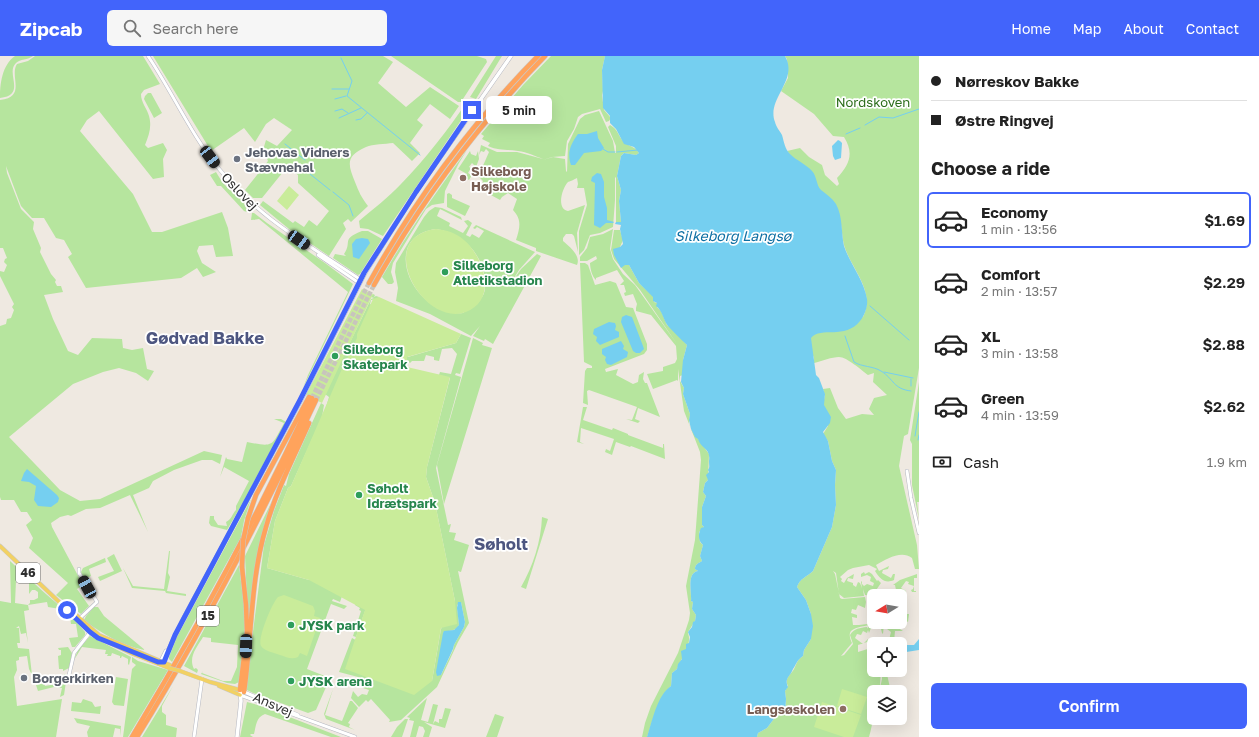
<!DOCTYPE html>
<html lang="en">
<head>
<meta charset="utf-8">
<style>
	body { margin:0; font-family:"Golos Text",sans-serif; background:#f6f6f6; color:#222; height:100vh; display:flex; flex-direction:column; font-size:15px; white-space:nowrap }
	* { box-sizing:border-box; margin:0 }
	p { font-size:13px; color:#767676 }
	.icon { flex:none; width:22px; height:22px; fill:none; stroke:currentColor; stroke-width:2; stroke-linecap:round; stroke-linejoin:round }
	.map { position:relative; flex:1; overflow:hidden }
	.drawer { display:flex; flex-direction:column; background:#fff; width:340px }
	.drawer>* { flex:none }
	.hud { display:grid; align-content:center; height:88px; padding:0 12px; background:#fff }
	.needle { width:26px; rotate:259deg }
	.fabs { position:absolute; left:867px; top:533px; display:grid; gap:8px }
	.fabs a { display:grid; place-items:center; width:40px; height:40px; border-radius:6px; background:#fff; box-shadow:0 4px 16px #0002; font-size:20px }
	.end { position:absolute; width:18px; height:18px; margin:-9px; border:5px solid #4264fb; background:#fff; box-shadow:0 0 0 2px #fff }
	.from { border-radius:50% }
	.bubble { position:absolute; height:28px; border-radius:6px; background:#fff; box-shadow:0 4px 16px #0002; font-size:13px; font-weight:600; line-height:28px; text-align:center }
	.car { position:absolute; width:12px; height:24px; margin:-12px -6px; border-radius:5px; box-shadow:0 0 3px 1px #0007; background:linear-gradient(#222 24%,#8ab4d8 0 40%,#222 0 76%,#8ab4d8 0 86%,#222 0) }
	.hud b { display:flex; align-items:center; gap:14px; height:38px; font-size:15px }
	.hud b+b { border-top:1px solid #e0e0e0 }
	.hud i { width:10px; height:10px; background:#222 }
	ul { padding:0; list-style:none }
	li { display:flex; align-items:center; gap:12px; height:56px; margin:0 8px 6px; padding:0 4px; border:2px solid transparent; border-radius:6px }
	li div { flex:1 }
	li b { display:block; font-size:15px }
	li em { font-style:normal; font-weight:600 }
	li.active { border-color:#4264fb }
	li>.icon { width:36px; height:36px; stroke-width:1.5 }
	h2 { padding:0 12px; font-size:18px; line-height:48px }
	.pay { display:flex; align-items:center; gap:10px; height:44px; padding:0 12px; font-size:15px }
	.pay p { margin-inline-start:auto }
	.button { display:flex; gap:8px; margin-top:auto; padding:8px 12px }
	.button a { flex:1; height:46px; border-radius:6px; background:#4264fb; color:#fff; font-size:16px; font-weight:600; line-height:46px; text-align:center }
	header { display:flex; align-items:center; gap:24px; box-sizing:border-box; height:56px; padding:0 20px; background:#4264fb; color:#fff }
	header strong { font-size:19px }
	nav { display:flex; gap:22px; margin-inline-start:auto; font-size:14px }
	.search { width:280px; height:36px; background:#f6f6f6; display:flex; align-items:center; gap:10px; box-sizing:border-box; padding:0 14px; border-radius:6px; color:#767676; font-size:15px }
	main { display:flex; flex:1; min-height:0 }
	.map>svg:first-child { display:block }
	.green { fill:#b6e59e; fill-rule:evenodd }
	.pitch { fill:#c9ec9a }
	.water { fill:#75cff0 }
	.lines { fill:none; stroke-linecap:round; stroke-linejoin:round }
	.stream { stroke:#75cff0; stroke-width:1 }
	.motorway-tunnel { stroke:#c8c4bd; stroke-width:4.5; stroke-dasharray:4.5 2; stroke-linecap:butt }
	.tertiary-casing { stroke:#b4b7c1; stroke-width:4 }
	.secondary-casing { stroke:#b4b7c1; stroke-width:4.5 }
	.primary-casing { stroke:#c9c9c9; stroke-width:4.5 }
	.motorway-casing { stroke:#c9c9c9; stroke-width:5.5 }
	.tertiary { stroke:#fff; stroke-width:3 }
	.secondary { stroke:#fff; stroke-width:3.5 }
	.primary { stroke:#f2d163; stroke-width:3.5 }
	.motorway { stroke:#ffa35c; stroke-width:4.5 }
	.primary-bridge-casing { stroke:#c9c9c9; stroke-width:4.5; stroke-linecap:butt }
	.motorway-bridge-casing { stroke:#c9c9c9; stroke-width:5.5; stroke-linecap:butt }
	.primary-bridge { stroke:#f2d163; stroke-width:3.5 }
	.motorway-bridge { stroke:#ffa35c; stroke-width:4.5 }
	.route { stroke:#4264fb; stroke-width:5 }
	.worship-dot { fill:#6b7280; stroke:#fff; stroke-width:1.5 }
	.education-dot { fill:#8d6e63; stroke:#fff; stroke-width:1.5 }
	.leisure-dot { fill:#2e9e5b; stroke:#fff; stroke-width:1.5 }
	.labels { text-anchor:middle; stroke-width:3.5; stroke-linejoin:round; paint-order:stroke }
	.shield { fill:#fff; stroke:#6d6d6d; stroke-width:1 }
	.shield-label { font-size:12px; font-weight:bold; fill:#2e2e2e }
	.park-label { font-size:13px; fill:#2c6e1b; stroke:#fff }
	.worship-label { font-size:13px; font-weight:bold; fill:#5b616d; stroke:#fff; text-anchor:start }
	.education-label { font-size:13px; font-weight:bold; fill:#785e54; stroke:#fff; text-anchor:start }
	.street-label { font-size:13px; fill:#2e2e2e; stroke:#fff }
	.leisure-label { font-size:13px; font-weight:bold; fill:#27864d; stroke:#fff; text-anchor:start }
	.water-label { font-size:14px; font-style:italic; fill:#0d6fa3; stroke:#fff }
	.district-label { font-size:17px; font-weight:bold; fill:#4d5680; stroke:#fff }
</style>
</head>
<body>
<header>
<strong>Zipcab</strong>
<div class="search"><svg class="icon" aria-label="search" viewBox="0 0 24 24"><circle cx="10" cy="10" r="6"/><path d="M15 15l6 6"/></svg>Search here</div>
<nav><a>Home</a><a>Map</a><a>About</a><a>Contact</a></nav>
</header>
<main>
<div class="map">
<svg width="919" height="681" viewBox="0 0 919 681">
	<rect width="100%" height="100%" fill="#efe9e1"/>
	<path class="green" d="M15 0H33C28 4 20 3 16 7 5 17 27 39 0 42 0 28 2 9 15 0Z
		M35 0H143L160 28 144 34 141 38C141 47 147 52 149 60 152 71 149 79 145 89L148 92 163 87 167 94 163 103 164 121 153 123 99 55 87 64 80 75 133 138 152 176H162L222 156 228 172 233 200 216 201 213 189 199 190 197 195 202 207 216 216 203 221 197 212 181 222 86 232 68 201 72 198 64 184 56 182 44 162H32L21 150 6 110 7 117 21 153 34 166 33 173 41 192 40 196 51 218 56 224 55 226 57 230H61L63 236 44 239 53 263 68 295 78 299 92 282 122 283 123 292 132 294 143 292 147 313 154 315 148 325 136 317 119 312 103 316 73 328 9 381 60 434 80 445 100 443 204 395 222 399 220 408 212 404H202L174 414 153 425 149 432 133 439 148 476 130 439 100 452 86 453 71 460 68 459 60 461 51 467 52 471 83 529 77 533 89 550 81 558 56 539 68 527 29 492 33 482 26 469 32 464 27 456H21L14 444H1L0 441V270L6 268 7 263 11 262 14 254 12 251 14 248 0 220V215L4 216 7 209 4 206 5 203 7 202 3 192H0V44C27 41 9 20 17 8L28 5Z
		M153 0H383L393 6 378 27 406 51 430 31 459 50 450 63 430 48 417 64 423 69 410 87 420 97 412 105 393 87C385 88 373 88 366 91 345 100 348 109 355 126 359 136 361 141 368 150L351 166 348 163 343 167 346 173 329 200 289 173 260 149 263 145 293 167 295 165 304 171 309 164 317 170 329 155 298 127V119L287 111 262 142H253L245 134 268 105 263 94 266 84 277 90 292 74 274 62 266 68 255 86 244 72 211 95Z
		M391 0H477L486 3 487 6 461 46H458Z
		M496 0H502L476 43 470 41Z
		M551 0H605L602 14 603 35 602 39 604 54 611 62 609 65 606 66 600 53 582 58 578 61 574 73 567 85 565 100 552 101 543 104 553 101 565 103 566 115 567 116 568 88 580 63 585 59 599 55 613 85 615 97H616V90L608 71 610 69C618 73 618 80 624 86 629 91 635 90 639 97L636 99 624 97 621 100 617 120 621 134 619 145 621 166H616V121L615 122V144L613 171 600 177 590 179 584 194 579 199V175L587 149 584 132H577L578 128 577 122C575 123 569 126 568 126 562 132 556 153 568 155L585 149 577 177 578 196 574 180 572 178H566L563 182V185C570 191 581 200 577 209L536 195V192L516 184C520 171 522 164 513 154L517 143 508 137 502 141 500 144 480 133 483 125 478 120 480 116 481 118 484 117V113L482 112 489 96 486 93 484 96 481 95 479 99 481 89 497 96H517L543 103C535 100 527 96 518 95 507 93 499 95 488 90L490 87 482 83 484 80 481 78 523 29Z
		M785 0H919V312L908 378 904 380 899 410 917 489 919 513H915L912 502C901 494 887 503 876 509L879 515 889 510 888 513 883 514 882 517 891 522 893 518H895L894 524C885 528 880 523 875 515L877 513 869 509 853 512 848 514 840 521 842 523 841 525 844 527 847 522 854 518 853 523 848 522 847 525 853 527V529L856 531 858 526 860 527 862 532 861 526 862 525V528L864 530 867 528 873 530 874 527 870 525 871 521 867 519 861 521V518L864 516 865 518 869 516 872 518 877 525 878 524 881 527 872 540 865 539 863 533 864 540 844 542 839 538 836 517 833 515 835 518 840 542 842 543 865 541 866 546 865 552 858 549 856 554 852 553 851 557 857 559V562L852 561 853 569H859L884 566C878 569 853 569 850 577 849 580 851 585 852 587L841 600 844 599 853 588 850 579C854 572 860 572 867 571L868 573V570L884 568 883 578 882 577 881 573 871 572 869 577 868 574 867 577 863 575 861 579 857 578 855 582 863 588 868 583V588L867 586 858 589V596L874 591V614H881L880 629 878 636H874C874 654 874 664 869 681H757L758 677 767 672 776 660 785 657 786 643 785 635 788 630C784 622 790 620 794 613 797 607 797 604 803 600L804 594 811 583V558L806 544 797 531C800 522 807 521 813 515L832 471 836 449 835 429 836 414 832 405 828 385 823 378 828 370 823 347 825 340 823 333 830 332 838 352 846 363 862 358 874 359 869 353 874 342 887 339 873 326 874 317 868 319C861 314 847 301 839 301 832 301 822 305 814 307V302L804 276 863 261C876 235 851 213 844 189 841 176 842 162 836 150L829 146 787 95 800 92 809 101 822 109 825 119 837 130 839 128 837 122C850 108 854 97 844 81L833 80 814 58 781 35 788 22 787 3Z
		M148 37H151L162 57 154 62 144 43 145 40Z
		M468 44 474 45 383 180 368 173 360 172 359 165C373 153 389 141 401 128 426 102 448 74 468 44Z
		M467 94 459 107 445 135 444 147 432 149 426 153 393 207 391 216 394 226 392 228H388L382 221C408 176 437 135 467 94Z
		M470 95 471 98 476 100 478 95 479 103 476 111 472 107 469 111 471 112 468 117 472 119 469 124 467 123V118L458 113Z
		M216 116C219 121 222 126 225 129 232 137 246 144 247 156L244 155 221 130H217L210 119Z
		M449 137 452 139V142L470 150 465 160 447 151V138Z
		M435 151 442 152 461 161 462 164 440 153 437 160 450 167 449 170 463 177 468 170 464 165 468 164 472 167 466 179 470 181 472 178 479 182 484 175 477 171 475 173 473 172 476 169 535 196 519 214 509 230 521 213 537 198 541 200 493 288 485 283 484 285 473 280 480 270 471 280 430 258 396 245 398 232 395 216 396 207 424 161 429 155ZM436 173C462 177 481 196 485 222 485 228 486 236 482 241 478 247 469 252 463 257 414 262 377 181 436 173Z
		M252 157H254L267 167 325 207 353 228 303 332 308 319 348 236 259 163 251 164Z
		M613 173 610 193 613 203 623 218 635 229 677 288 640 234 614 203 611 194 614 174H620L623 184 620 191 625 209H629L639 227 653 240 654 246 657 247V251L661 255 667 269 676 276 687 289 683 304V319L680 320V325L684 332 683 338 690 358 689 367 691 373 709 398 708 424 705 427 703 436 706 440 702 451V469L704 471 699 476 700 486 703 489 700 500 702 505C699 507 695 508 695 513L698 515C686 517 692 537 691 545L693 546 692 553 696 559 695 565 688 576C688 578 689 580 689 582 690 591 680 605 677 613L672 617 671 630C658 641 653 665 647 681H642L645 667 651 650 678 597 689 564 690 557 686 530 695 484 701 404 700 396 684 355 678 313V325L677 324 653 333 647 318 663 315V311L675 307 677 303 676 290 651 259 636 255V252L637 248 633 238 625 240 624 237 626 236 624 229H620L624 225 617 214 596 222V224C592 221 590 212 590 207L597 203 596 200 587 205H580V201L587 192 590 181 603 178Z
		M362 175H368L382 183 360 218 358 219 333 202 335 198 346 200 344 198C353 185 340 184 362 175Z
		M580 207H585L588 209 595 229 610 225 616 227 626 251 633 252 647 288V294L644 298 605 313 606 316 618 313 616 319 633 328 638 326 639 319 644 316 643 323 645 327H647L660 361 638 352 635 363 640 365 638 367 626 363 632 364 637 351 589 334 587 335 588 349 593 351 583 347 585 315 587 312H592V310L584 306Z
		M373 238 375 239 374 241 376 240 379 241 377 243 371 244 370 248 412 270 333 355 326 351 329 341 325 338 371 243 374 242 371 241Z
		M461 278 471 282 460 318 456 317 455 319 461 321 436 412 448 469 451 468 449 476 456 477 454 484 469 489 461 516 458 515 469 567 458 586 437 631 401 664 389 666 390 664 371 643 368 646 366 644 359 651 351 642 353 635 358 641 362 638 367 639 369 634 363 632V626L356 628 358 621 339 616 352 582 432 625 441 573 455 545 435 447 426 421 427 411 450 322 439 319 440 316 451 318 457 298 452 292 442 293 439 305 434 304V301L426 299 424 305H412L410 307 406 304 407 299 408 301 456 287ZM461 546 465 566 464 571 454 589 453 594 441 619 444 575C450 575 456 575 459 569L457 549Z
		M473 282 483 287 482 289 492 292 444 448 437 409Z
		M919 326V446H917L919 463 912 429V388L910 384Z
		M321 347 324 349 322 361 291 430 288 432 275 465 267 512 309 524 319 494 315 455 317 448H318L322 482 373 476C368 452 366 437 372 413L379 411 384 414 378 437 394 497 408 572 399 575 392 527 388 526 365 555 356 581 353 580 361 555 359 554 360 552 355 549V541C410 523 360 457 329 491 320 500 319 510 322 522L320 526 329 534 342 540 340 546 333 543 332 545 347 550 344 553 331 548 307 613 330 622 316 654 308 657 253 637 247 634V623L264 489 274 455 284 429 286 430 289 418Z
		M583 351H587L583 364 612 374 613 372 628 378V379L663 392V388H664L665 403 631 390 630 391 616 386 612 399 605 396 606 393 610 395 614 383 581 372 580 386 584 388 577 386Z
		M274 363H281L286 366 241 450 227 474 211 470 209 467 210 460H214V463L218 469 227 470 226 466C232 463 232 458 236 454V450L249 425 224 411 220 421 226 401 227 403 242 406 247 386C274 391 271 391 284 367Z
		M275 439 259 494 249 587 245 500Z
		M251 443 244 465 241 481 172 606 169 603V601L177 581Z
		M542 461 548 463 526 533 521 531C533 510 541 486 542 461Z
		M169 495H170L168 517 170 521 167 535 186 538V540L166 537 165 535 132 532 123 512 133 530 164 533Z
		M114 498 122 515 100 525 98 521 114 515 107 502Z
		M105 502 106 506 89 513 91 520 84 523 81 516 83 512Z
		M10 505 25 519 20 520V524L16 525 15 547 28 549 30 547V544H34L38 542V536L35 534H32L29 538V525L27 524 28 521C46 540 69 555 85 576V579L75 591H72L69 582 78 581 76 568H71L70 561 67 562 60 553 48 551 47 546 28 549 29 554 24 555 28 587 26 577 21 578 19 570 16 572H19L20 587H17L18 592 29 593 32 619 29 613 27 600 19 601V604L16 605 17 614 14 621 17 650 62 643 56 681H0V545L11 547Z
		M239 509 244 550 245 572 239 626 235 628 227 627 201 618 203 615 202 617 223 625H231L237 611 238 589 211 586V582L203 581C197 591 188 601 194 613L196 612 198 614 197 617 184 610Z
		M917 518V522H914V535H916V536H912L911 534 913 533 914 530 908 528 909 526 906 525 901 532 906 535V538L896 534 895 529H893L900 524Z
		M94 551H98L104 560 145 594C123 590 102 578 84 564L86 560Z
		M900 558H909L908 566 902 562 900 567 897 566 895 570 903 575H895L894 586 891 588H881L885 582 889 584 891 576 887 573 888 566H900Z
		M90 580 131 601 129 609 128 608V603L122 600 121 602H120V600L112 597 111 600H107L108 598H105L106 594 82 591 74 604 78 594Z
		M68 591 72 597 69 612 63 615V613H59L58 600 61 599V594H59L58 592Z
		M132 601 138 605 168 614 128 681H123L132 613 136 609 132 606Z
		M882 614H886L891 636H879L882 623Z
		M64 618 67 619 64 639 60 641 62 632 54 631 38 635 36 629 44 627 45 630 62 627 61 620H64Z
		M116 621 128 623 124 650 114 649 112 646Z
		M173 630 162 650V656L166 659V669L177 672 176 681H142Z
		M333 633 325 659 342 665 350 645H352L358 652 348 667 350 668 349 671 355 674 326 663 324 658Z
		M427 642 421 664 428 666 433 648 438 649 433 668 435 665 439 667V663H442L445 652 451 653 445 672 424 666 432 671 429 681H423L425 675 423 671 419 670 416 681H410L414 665 409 664 410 662 407 661Z
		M83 643 92 646 95 651 101 650 100 658 71 655 72 646 81 647Z
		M247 646 261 650 341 681H331L265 658C256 661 256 670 254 678H251L250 679 253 681H240Z
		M495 658 504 661 497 681H486Z
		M74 662 121 670 120 680V673L115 672 113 681H88L87 676 90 670 77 667Z
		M405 663H408L402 681H391L397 671Z"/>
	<path class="pitch" d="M289 130 299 139 287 154 277 145Z
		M436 173C447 174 456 177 464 184 484 201 498 244 466 256 422 272 373 181 436 173Z
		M362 233 373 238 322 347 306 339Z
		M379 241 461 278 456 287 407 301V311L450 321 427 411 426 421 435 447 455 545 457 568 441 572 432 625 414 639 345 613 365 554 309 524 267 512 275 465 288 432 291 430 341 315 357 282V278L373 243Z
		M284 539 313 550 315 555 314 560 320 562 307 600 300 597 298 601C292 604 286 601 280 599 275 597 264 595 261 590 257 583 272 547 278 541Z
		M842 633 867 641 861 658 837 650Z
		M822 646 861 659 853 681H844L814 671Z"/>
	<path class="water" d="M605 0H785C799 24 766 43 775 66 776 71 780 75 782 79 784 86 785 93 790 98 797 105 806 108 812 115 817 120 816 129 821 134 826 138 832 142 836 148 843 161 841 176 844 190 850 208 864 224 867 243 868 250 865 259 860 265 845 284 821 270 811 282L816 319 819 322 825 338 824 349 831 361 830 367 823 376 828 385 832 405 836 414 835 429 836 449 832 471 813 515C807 521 800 522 797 531L806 544 811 558 813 570 811 583 804 594 803 600C797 604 797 607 793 613 790 621 784 622 788 631L785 635 786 643 785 657 776 660 767 672 758 677 757 681H647C652 666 657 639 671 630L672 617 677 613 678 608 682 603 681 595 686 593V588L689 587 690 581 688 576 692 571 693 566 695 565 696 559 692 553 693 546 691 545C692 537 686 517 698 515L695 513C695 508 699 507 702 505L700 500 703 489C698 485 698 478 701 472L704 471 702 469V451L706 440 703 436 705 427 708 424 706 419 709 416 708 414C710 411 709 410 709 405 711 392 701 393 698 383L695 381 691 373 689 364 690 358 683 338 684 332 681 326 683 304 687 289C680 283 674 276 668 270 663 264 663 255 656 250L657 247 653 245V241L639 227 629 209H625L621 212 614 199 613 193 620 191 623 188 620 173 621 169 615 168 616 166H621L619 145 621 134 617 120 621 100 624 97 636 99 639 97 634 91 624 88 616 73 610 67V60L603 52 602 14Z
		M597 75 598 82 604 92 601 95 584 97 575 109H571C567 97 570 89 578 78H587Z
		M838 84 840 85 842 87 841 102 835 104 833 100 832 90Z
		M597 117 601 118 604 126V141L607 152V164L614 166 613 167H606L600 172 594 169 595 127 591 125 592 121Z
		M362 182 368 183 370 187 359 203 353 201 352 188 356 183Z
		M626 259 632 261 643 290 644 293 640 297H636L633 295 621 266 622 261Z
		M609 266 615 267 616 270 615 274 619 276V281L600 289 596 285 597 281 593 278 594 273Z
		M621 285 624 290 623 293 628 296 627 301 611 309 607 308 605 304 606 301 602 298V293Z
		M27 413 57 439 59 442 58 446 51 451 38 450 34 444 36 430 29 426 21 425 24 417Z
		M458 546H461L465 566 464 571 454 589 453 593 441 619 437 620 436 616 443 577 444 575 454 574 459 569 457 552Z
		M919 583V594L900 597V588H899L901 586 906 589H914Z"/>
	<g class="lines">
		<path class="stream" d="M341 2 352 25 347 40 420 99
			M332 33H349
			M335 43 346 40
			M335 55 342 53 348 57
			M339 62 361 52
			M356 64 361 63 367 57
			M865 69 879 61 893 62 919 53
			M846 78 860 72
			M285 88 305 104
			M603 93 608 96H615
			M617 96 638 94
			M310 118 330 134
			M333 136 349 149 353 160
			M870 250 909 284
			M845 280 854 306C862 311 873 310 881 315 894 323 893 333 911 335
			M884 316 913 322
			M911 323V330
			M915 380 919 356
			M918 384 919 379"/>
		<path class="motorway-tunnel" d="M312 342 347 270 369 227
			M316 344 374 229"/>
		<g class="tertiary-casing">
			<path id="tertiary" d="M148 0C173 37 191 79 220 114 261 164 308 188 361 224
				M318 199 359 227
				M907 415 911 442 919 477
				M79 563 97 546 79 517V513
				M69 619 74 597 91 575
				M242 635 298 659
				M240 639 355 681
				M194 681 202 623"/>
		</g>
		<g class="secondary-casing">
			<path id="secondary" d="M163 606 182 565 301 344 365 217 416 136 511 0
				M160 607 166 595
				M237 681 241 645 240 634"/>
		</g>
		<g class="primary-casing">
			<path id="primary" d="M0 490 95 580 131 597 169 612
				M66 550 99 579 170 609
				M180 615 210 626 240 634
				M219 630 240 639"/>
		</g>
		<g class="motorway-casing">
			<path id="motorway" d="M369 227C415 144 472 67 538 0
				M374 229C421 145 478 69 545 0
				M248 462 256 439 309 341
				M240 634 247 576 246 549 242 511
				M244 636C252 581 250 524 266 471 276 435 294 401 309 367
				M132 681C198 571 258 459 312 342
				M137 681C204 573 262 459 316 344"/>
		</g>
		<use href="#tertiary" class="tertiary"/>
		<use href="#secondary" class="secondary"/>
		<use href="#primary" class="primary"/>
		<use href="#motorway" class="motorway"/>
		<g class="primary-bridge-casing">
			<path id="primary-bridge" d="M169 612 180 615"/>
		</g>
		<g class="motorway-bridge-casing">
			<path id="motorway-bridge" d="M242 511 243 485 248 462"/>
		</g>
		<use href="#primary-bridge" class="primary-bridge"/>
		<use href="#motorway-bridge" class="motorway-bridge"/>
	</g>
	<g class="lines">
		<path class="route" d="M67 554 90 576 98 582 158 606H164L175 579 300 344 364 217 416 136 472 54"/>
	</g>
	<g class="worship-dot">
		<circle cx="237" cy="103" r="4"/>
		<circle cx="24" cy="622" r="4"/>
	</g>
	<g class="education-dot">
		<circle cx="463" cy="122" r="4"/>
		<circle cx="843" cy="653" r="4"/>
	</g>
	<g class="leisure-dot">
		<circle cx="445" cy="216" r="4"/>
		<circle cx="335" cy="300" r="4"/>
		<circle cx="359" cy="439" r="4"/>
		<circle cx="291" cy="569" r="4"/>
		<circle cx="291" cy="625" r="4"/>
	</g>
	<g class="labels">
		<g class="shield">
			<rect x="16" y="507" width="24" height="20" rx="3"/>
			<rect x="197" y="550" width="22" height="20" rx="3"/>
		</g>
		<g class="shield-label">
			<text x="28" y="521">46</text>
			<text x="208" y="564">15</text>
		</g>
		<g class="park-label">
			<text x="873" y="51">Nordskoven</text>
		</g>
		<g class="worship-label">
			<text x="245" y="101">Jehovas Vidners<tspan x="245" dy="15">Stævnehal</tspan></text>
			<text x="32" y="627">Borgerkirken</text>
		</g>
		<g class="education-label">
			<text x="471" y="120">Silkeborg<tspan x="471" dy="15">Højskole</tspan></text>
			<text x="835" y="658" text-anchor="end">Langsøskolen</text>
		</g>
		<g class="street-label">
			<text transform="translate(240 135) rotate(46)" y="5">Oslovej</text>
			<text transform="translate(273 648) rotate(23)" y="5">Ansvej</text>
		</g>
		<g class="leisure-label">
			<text x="453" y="214">Silkeborg<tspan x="453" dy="15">Atletikstadion</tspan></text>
			<text x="343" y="298">Silkeborg<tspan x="343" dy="15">Skatepark</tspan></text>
			<text x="367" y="437">Søholt<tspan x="367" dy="15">Idrætspark</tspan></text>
			<text x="299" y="574">JYSK park</text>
			<text x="299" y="630">JYSK arena</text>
		</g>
		<g class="water-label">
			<text x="733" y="185">Silkeborg Langsø</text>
		</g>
		<g class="district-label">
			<text x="205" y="288">Gødvad Bakke</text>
			<text x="501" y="494">Søholt</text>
		</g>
	</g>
</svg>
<div class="fabs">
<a><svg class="needle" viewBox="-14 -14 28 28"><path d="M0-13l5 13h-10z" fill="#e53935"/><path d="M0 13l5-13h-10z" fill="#767676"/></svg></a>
<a><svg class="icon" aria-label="locate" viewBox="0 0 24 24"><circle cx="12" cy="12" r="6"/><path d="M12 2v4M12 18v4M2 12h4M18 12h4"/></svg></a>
<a><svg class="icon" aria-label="layers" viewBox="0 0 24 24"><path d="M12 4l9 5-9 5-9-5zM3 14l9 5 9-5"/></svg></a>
</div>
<i class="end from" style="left:67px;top:554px"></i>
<i class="end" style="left:472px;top:54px"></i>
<div class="bubble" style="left:486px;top:40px;width:66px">5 min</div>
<i class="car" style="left:210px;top:101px;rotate:143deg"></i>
<i class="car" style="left:299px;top:184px;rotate:125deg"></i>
<i class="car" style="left:87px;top:531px;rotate:331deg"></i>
<i class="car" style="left:246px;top:590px;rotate:182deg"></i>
</div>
<section class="drawer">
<div class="hud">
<b><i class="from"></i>Nørreskov Bakke</b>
<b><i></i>Østre Ringvej</b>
</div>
<h2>Choose a ride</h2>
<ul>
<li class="active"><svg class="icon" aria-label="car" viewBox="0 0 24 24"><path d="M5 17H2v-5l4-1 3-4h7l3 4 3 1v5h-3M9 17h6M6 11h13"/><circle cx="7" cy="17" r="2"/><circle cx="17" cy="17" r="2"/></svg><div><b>Economy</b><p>1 min · 13:56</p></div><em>$1.69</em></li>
<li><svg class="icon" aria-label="car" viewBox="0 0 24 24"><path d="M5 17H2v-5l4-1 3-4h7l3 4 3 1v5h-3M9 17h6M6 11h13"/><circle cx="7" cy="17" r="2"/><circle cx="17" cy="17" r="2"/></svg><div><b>Comfort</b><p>2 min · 13:57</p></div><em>$2.29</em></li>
<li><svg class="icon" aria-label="car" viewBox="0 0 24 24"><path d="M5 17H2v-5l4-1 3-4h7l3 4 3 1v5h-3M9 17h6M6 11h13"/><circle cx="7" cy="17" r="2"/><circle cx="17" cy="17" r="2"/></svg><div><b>XL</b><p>3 min · 13:58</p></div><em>$2.88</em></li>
<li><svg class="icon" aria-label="car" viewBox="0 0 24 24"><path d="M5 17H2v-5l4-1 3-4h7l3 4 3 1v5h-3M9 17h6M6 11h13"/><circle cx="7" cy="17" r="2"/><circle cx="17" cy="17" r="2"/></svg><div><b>Green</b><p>4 min · 13:59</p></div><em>$2.62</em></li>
</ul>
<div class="pay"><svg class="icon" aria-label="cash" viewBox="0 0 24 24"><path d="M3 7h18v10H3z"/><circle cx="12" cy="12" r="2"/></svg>Cash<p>1.9 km</p></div>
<div class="button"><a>Confirm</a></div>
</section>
</main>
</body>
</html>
